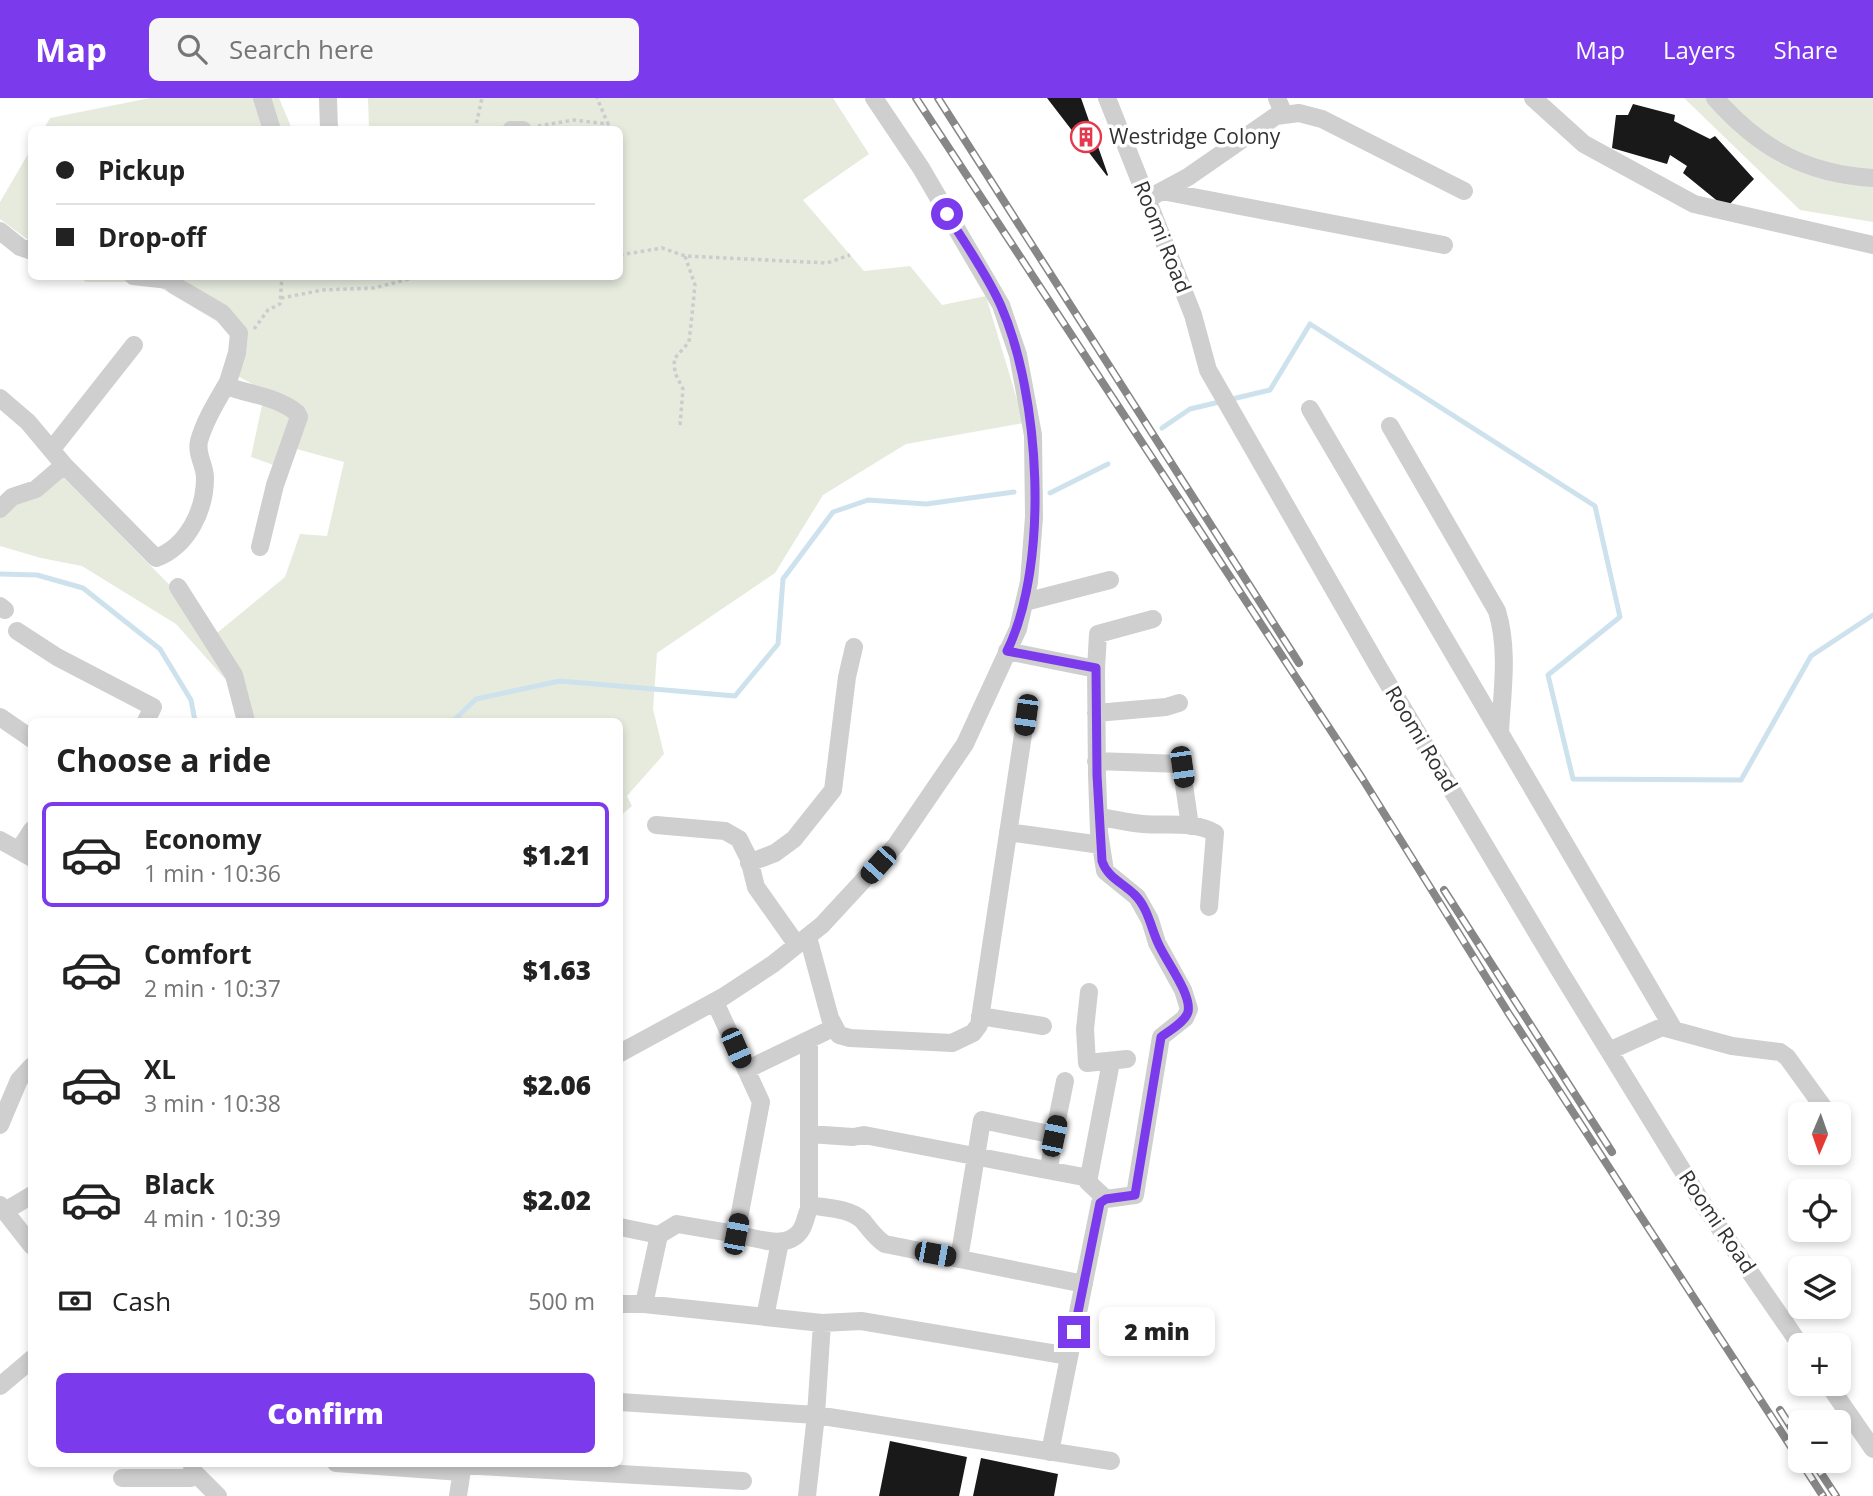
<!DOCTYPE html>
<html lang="en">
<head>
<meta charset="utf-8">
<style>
	body { margin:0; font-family:"Open Sans",sans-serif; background:#f6f6f6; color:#222; height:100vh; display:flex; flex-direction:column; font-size:26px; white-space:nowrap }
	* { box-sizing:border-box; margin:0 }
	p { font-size:23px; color:#767676 }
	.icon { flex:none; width:38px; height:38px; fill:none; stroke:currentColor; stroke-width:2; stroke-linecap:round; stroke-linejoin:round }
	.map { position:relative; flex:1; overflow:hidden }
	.drawer { position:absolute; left:28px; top:620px; width:595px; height:749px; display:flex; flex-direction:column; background:#fff; border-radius:10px; box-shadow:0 4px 10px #0003 }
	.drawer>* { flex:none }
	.banner { position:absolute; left:28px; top:28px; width:595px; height:154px; border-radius:10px; box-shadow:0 4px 10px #0003; display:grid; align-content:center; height:154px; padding:0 28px; background:#fff }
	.needle { width:46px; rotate:182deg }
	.buttons { position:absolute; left:1788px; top:1004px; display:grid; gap:14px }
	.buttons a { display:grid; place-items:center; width:63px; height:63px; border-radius:10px; background:#fff; box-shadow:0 4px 10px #0003; font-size:35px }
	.end { position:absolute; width:32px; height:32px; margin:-16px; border:9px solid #7c3aed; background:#fff; box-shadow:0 0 0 4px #fff }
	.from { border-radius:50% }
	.bubble { position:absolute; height:49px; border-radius:10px; background:#fff; box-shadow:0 4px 10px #0003; font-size:23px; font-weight:800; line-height:49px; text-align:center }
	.car { position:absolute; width:21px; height:42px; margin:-21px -10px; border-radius:9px; box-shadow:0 0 5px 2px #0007; background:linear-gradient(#222 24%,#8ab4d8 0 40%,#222 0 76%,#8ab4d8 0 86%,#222 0) }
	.banner b { display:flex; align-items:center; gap:24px; height:66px; font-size:26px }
	.banner b+b { border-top:2px solid #e0e0e0 }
	.banner i { width:18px; height:18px; background:#222 }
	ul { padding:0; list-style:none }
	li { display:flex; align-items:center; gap:21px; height:105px; margin:0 14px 10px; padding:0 14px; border:4px solid transparent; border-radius:10px }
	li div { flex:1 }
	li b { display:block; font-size:26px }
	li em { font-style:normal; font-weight:800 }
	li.active { border-color:#7c3aed }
	li>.icon { width:63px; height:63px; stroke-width:1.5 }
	h2 { padding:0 28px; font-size:32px; line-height:84px }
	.pay { display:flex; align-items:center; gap:18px; height:77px; padding:0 28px; font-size:26px }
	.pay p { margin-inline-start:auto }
	.primary-button { display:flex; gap:14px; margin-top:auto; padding:14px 28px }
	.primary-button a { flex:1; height:80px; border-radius:10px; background:#7c3aed; color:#fff; font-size:28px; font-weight:800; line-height:80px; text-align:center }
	header { display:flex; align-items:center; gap:42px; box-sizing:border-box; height:98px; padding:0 35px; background:#7c3aed; color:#fff }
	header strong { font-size:33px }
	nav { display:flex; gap:38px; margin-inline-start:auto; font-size:24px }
	.search { width:490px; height:63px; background:#f6f6f6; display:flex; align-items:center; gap:18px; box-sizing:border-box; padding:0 24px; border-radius:10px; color:#767676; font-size:26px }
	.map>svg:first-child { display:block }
	.green { fill:#e6ebde }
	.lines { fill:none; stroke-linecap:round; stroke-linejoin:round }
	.stream { stroke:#cde2ed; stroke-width:5 }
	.building { fill:#191919 }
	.path { stroke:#ccc; stroke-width:3.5; stroke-dasharray:3.5 3.5; stroke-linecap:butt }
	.minor { stroke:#cfcfcf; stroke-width:18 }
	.rail-casing { stroke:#878787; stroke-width:8 }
	.rail { stroke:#fff; stroke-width:5; stroke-dasharray:16; stroke-linecap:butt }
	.route { stroke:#7c3aed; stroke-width:9 }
	.labels { text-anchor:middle; stroke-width:7; stroke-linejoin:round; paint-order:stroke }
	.poi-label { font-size:21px; fill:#323232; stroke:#fff; text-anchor:start }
	.street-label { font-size:21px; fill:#323232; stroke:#fff }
</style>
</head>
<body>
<header>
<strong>Map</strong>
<div class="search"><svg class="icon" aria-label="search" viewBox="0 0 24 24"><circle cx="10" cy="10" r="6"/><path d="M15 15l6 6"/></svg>Search here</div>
<nav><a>Map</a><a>Layers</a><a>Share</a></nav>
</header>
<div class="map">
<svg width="1873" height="1398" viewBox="0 0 1873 1398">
	<rect width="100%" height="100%" fill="#fff"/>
	<path class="green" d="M150 0H279L292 31 43 32 50 20Z
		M368 0H833L869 56 803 102 864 173 910 168 942 207 986 198 1024 325 906 346 823 397 775 475 657 555 653 611 664 656 627 698 632 708 620 718V623H237L226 582 176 526 82 468 41 460 0 448V407L57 373 217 535 285 479 300 436 327 438 344 364 293 350 276 368 251 359 265 293 232 275 233 233 151 184H86L79 179 620 178V32L369 31Z
		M1684 0H1873V124L1800 112Z
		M31 51V144L0 121V104Z"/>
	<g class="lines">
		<path class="stream" d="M1162 330 1190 311 1270 292 1310 226 1595 408 1620 519 1548 577 1573 681 1741 682 1811 558 1873 517
			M1050 395 1108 366
			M0 476 37 477 83 490 160 551 191 602 195 623
			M453 623 476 601 560 583 735 598 778 546 783 481 833 414 868 402 926 406 1014 394"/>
	</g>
	<path class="building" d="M1047 0H1081L1108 77 1107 78Z
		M1633 6 1675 17 1674 23 1710 41 1715 38 1754 81 1726 110 1683 75 1687 68 1670 57 1667 66 1612 50 1616 17H1628Z
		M890 1343 967 1359 959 1398H879Z
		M981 1360 1058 1376 1054 1398H973Z"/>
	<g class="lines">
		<path class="path" d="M538 28 574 22 608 26 597 0
			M475 32 482 0
			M620 157 662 150 685 158 827 165 850 157
			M281 200 323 192 374 190 421 178
			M254 231 268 212 280 206 282 178
			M680 327 683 291 675 275 674 261 689 244 692 217 695 187 685 158"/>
		<path class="minor" d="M262 0 272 32
			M328 0 329 32
			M1107 0 1193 217 1208 272 1380 572 1558 870 1703 1106 1801 1248
			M1277 0 1284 17
			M1533 0 1584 46 1694 106 1873 147
			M1715 0C1759 50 1806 76 1873 80
			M511 32H523
			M1162 93 1444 147
			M1147 101 1188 79 1276 18 1299 15 1322 21 1464 93
			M0 133 20 149 32 153
			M133 178 169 182 174 187 222 215 239 235 237 255 228 284 230 289C252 297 278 299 297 315L299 319 275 387 260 449
			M0 300 28 324 64 367 156 460C188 448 205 412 205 380 205 367 196 357 199 343 205 322 217 303 228 284
			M1310 311 1673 930
			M1390 328 1497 513C1509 552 1502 595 1500 634
			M52 351 134 247
			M0 411 12 399 36 391 64 367
			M178 489 234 577 246 623
			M1025 504 1110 482
			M0 508 5 512
			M17 533 57 559 153 609 146 623
			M1007 553 1096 571
			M1096 615 1166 609 1179 605
			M0 619 32 641
			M1096 663 1181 666 1190 728
			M1099 719C1114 721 1129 725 1143 726 1166 728 1196 723 1215 735L1209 809
			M656 727 725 733 739 741 749 761 756 789 797 847
			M1008 734 1101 747
			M0 742 32 760
			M19 752 32 732
			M749 765 775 755 794 741 833 692 847 579 854 549
			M808 839 830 920 839 937 850 940 952 945 973 935 979 927 1026 617
			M1089 894 1085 931 1087 965 1127 961
			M980 918 1043 928
			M1609 953 1662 929 1732 948 1780 954 1787 959 1829 1017
			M620 955 723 899 773 866 822 827 896 747 965 646 1018 531 1029 484 1034 419 1033 337 1018 257 1001 207 921 70 874 0
			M746 972 833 930
			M0 1027 19 982 32 968
			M809 1036 853 1039 864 1037 1089 1080
			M1054 1037 1065 983
			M1106 1101 1088 1084 1111 964
			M0 1107 32 1148
			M809 1107C826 1110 849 1110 862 1122 870 1131 875 1140 885 1146L1084 1186
			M5 1113 32 1097
			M620 1129 659 1137
			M736 1136C755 1140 788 1153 801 1132 805 1126 806 1117 809 1111V942
			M959 1161 982 1022 1054 1037 1049 1072
			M620 1206H644
			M765 1219 780 1144
			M822 1225 861 1223 1069 1258
			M1828 1286 1873 1351
			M0 1288 32 1261
			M620 1304 816 1317 822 1225 644 1206 659 1137 677 1126 736 1136 761 1004 715 904
			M1050 1354 1100 1105 1106 1101 1135 1097 1161 939 1185 920 1189 911 1183 892 1157 845 1150 822 1137 799 1105 773 1099 734 1097 677 1096 571 1098 536 1153 521
			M336 1365 461 1374
			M462 1367 743 1383
			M192 1372 218 1398
			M122 1380H191
			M458 1398 463 1365
			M807 1398 816 1317 1111 1363"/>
		<g class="rail-casing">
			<path id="rail" d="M916 0 1362 680 1509 916 1823 1398
				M938 0 1299 565
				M1444 792 1612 1054
				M1780 1312 1801 1345
				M1813 1363 1836 1398"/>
		</g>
		<use href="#rail" class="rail"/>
	</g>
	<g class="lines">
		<path class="route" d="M947 116C965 146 987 176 1001 208 1040 297 1050 465 1007 553L1096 570 1097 677 1102 763C1107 779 1123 785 1135 797 1148 810 1151 830 1158 845 1165 862 1192 896 1188 914 1185 924 1169 933 1161 939L1135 1097 1106 1101 1100 1105 1074 1234"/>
	</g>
	<defs>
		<g id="building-ring" transform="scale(1.575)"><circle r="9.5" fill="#fff" stroke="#e5384d" stroke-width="1.5"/><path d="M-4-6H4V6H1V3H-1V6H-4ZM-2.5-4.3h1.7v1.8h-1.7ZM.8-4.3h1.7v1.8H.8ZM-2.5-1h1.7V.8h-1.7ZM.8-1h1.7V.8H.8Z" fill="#e5384d"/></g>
	</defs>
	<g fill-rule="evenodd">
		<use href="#building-ring" x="1086" y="39"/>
	</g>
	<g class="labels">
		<g class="poi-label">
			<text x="1109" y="46">Westridge Colony</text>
		</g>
		<g class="street-label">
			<text transform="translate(1162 139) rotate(68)" y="7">Roomi Road</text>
			<text transform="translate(1421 641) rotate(59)" y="7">Roomi Road</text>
			<text transform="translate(1717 1124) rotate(56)" y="7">Roomi Road</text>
		</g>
	</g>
</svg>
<div class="buttons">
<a><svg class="needle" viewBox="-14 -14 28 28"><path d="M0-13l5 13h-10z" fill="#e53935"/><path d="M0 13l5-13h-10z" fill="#767676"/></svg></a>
<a><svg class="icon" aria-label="locate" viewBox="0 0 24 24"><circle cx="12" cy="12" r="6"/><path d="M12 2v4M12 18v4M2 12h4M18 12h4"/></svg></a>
<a><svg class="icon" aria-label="layers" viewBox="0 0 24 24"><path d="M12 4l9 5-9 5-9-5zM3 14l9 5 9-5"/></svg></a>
<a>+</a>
<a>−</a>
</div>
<i class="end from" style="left:947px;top:116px"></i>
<i class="end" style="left:1074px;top:1234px"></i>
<div class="bubble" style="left:1099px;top:1209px;width:116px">2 min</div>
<i class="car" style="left:1026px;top:617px;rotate:188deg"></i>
<i class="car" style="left:1182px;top:669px;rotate:172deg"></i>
<i class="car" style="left:878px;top:767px;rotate:222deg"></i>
<i class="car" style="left:736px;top:950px;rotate:156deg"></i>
<i class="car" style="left:1054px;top:1038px;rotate:12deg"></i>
<i class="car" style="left:736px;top:1136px;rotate:11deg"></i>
<i class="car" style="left:935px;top:1156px;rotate:101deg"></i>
<div class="banner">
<b><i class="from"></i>Pickup</b>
<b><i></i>Drop-off</b>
</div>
<section class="drawer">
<h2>Choose a ride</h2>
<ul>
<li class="active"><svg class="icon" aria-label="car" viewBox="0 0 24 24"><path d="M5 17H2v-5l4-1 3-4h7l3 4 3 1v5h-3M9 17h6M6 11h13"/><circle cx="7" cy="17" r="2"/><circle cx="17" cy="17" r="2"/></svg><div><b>Economy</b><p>1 min · 10:36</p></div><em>$1.21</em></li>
<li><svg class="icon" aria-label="car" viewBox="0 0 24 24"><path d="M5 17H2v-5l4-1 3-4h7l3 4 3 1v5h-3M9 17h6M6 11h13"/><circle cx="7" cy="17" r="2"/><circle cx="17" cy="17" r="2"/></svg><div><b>Comfort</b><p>2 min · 10:37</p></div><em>$1.63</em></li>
<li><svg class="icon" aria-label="car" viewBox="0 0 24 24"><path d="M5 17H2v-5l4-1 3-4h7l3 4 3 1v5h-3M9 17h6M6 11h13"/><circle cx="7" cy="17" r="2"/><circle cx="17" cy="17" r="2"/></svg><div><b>XL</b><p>3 min · 10:38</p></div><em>$2.06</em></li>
<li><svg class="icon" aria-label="car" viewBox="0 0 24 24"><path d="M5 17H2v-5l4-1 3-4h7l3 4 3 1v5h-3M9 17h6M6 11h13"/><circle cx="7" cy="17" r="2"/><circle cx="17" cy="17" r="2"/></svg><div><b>Black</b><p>4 min · 10:39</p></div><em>$2.02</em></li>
</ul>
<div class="pay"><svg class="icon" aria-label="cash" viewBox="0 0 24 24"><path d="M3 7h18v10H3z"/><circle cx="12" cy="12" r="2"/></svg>Cash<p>500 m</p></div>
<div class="primary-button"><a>Confirm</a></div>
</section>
</div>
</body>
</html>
